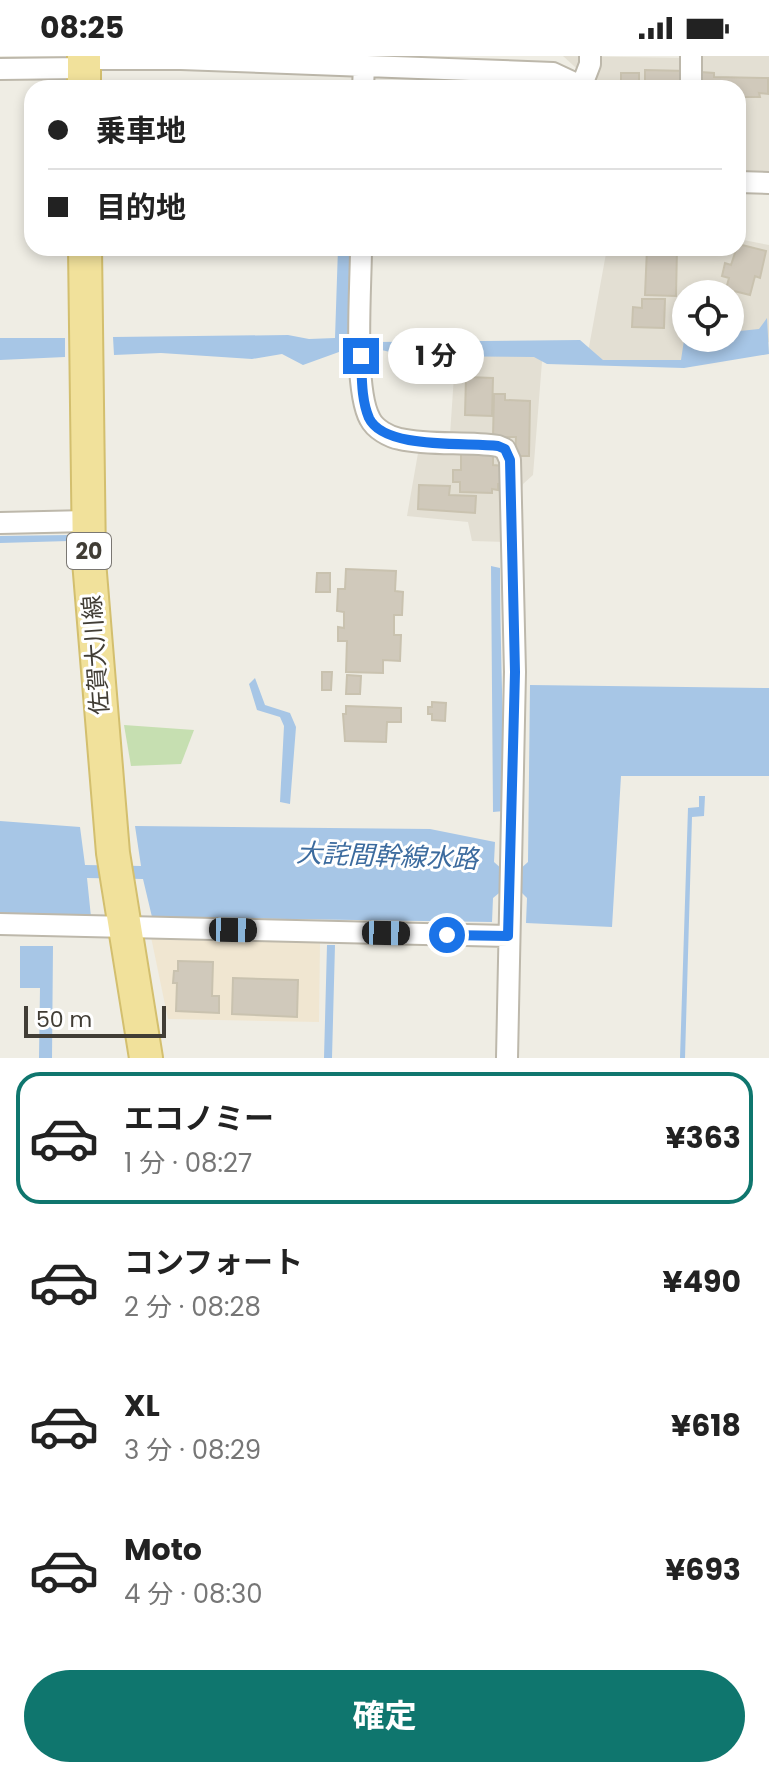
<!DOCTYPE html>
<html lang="ja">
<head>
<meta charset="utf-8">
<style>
	body { margin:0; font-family:Poppins,"Noto Sans JP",sans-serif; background:#f2f2f2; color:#222; height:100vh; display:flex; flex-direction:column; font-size:30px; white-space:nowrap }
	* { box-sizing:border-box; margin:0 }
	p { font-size:26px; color:#767676 }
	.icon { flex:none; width:44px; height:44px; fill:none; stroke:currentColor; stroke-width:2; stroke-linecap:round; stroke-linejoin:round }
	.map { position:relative; height:1002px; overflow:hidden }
	.drawer { display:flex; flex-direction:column; background:#fff; flex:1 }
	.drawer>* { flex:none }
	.guide { position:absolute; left:24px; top:24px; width:722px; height:176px; border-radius:24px; box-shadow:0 4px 12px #0003; display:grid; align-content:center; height:176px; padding:0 24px; background:#fff }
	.fabs { position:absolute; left:672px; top:224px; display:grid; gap:16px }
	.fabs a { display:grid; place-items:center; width:72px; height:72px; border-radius:50%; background:#fff; box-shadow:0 4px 12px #0003; font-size:40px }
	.scale { position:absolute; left:24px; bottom:20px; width:142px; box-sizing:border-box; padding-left:8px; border:4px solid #413d35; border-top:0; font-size:22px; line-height:28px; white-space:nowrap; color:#413d35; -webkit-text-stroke:6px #fff; paint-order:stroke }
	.end { position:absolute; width:36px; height:36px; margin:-18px; border:10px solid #1a73e8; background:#fff; box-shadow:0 0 0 4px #fff }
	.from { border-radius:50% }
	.bubble { position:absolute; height:56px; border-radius:28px; background:#fff; box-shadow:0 4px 12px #0003; font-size:26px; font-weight:700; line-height:56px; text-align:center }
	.car { position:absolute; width:24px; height:48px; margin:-24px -12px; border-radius:10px; box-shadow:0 0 6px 2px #0007; background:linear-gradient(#222 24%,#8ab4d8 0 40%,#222 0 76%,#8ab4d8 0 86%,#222 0) }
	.guide b { display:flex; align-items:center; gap:28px; height:76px; font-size:30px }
	.guide b+b { border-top:2px solid #e0e0e0 }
	.guide i { width:20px; height:20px; background:#222 }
	ul { padding:14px 0 0; list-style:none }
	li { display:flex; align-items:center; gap:24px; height:132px; margin:0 16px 12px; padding:0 8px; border:4px solid transparent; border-radius:24px }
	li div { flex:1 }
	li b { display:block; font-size:30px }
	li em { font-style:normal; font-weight:700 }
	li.current { border-color:#0f766e }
	li>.icon { width:72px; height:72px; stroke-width:1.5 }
	.action { display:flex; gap:16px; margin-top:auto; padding:16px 24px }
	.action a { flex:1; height:92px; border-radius:48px; background:#0f766e; color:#fff; font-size:32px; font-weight:700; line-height:92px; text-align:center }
	.status { display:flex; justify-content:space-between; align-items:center; height:56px; padding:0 40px; background:#fff; direction:ltr }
	.status svg { height:22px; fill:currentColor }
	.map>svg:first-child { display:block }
	.residential { fill:#e3dfd3; fill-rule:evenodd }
	.commercial { fill:#f0e6d1 }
	.green { fill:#c6dfb1 }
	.water { fill:#a7c6e6 }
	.building { fill:#d0c9bb; stroke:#c9c2af; stroke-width:2 }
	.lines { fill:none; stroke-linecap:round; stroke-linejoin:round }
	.street-casing { stroke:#bdb8ab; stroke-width:24 }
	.primary-casing { stroke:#d3bf6e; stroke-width:36 }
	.street { stroke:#fff; stroke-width:20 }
	.primary { stroke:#f1e19b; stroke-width:32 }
	.route { stroke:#1a73e8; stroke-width:10 }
	.labels { text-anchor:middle; stroke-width:6; stroke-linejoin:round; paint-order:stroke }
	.shield { fill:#fff; stroke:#7a7772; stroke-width:2 }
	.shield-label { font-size:22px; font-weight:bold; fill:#413d35 }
	.street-label { font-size:24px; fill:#413d35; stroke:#fff }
	.water-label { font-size:26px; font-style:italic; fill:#3c6b9e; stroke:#fff }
</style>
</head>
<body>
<div class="status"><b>08:25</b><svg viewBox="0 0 49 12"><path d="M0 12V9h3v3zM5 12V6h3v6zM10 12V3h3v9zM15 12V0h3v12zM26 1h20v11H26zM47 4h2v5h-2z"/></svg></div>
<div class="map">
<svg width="769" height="1002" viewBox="0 0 769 1002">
	<rect width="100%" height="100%" fill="#efede4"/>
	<path class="residential" d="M563 0 686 2 687 0H769V116L738 115V32H598Z
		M738 183 769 189V286L689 307 603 308 587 302 607 192H738ZM686 238H730V282H686Z
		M456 290 543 293 533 419 523 428 507 486 472 485 468 466 407 460 421 380 450 379Z"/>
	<path class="commercial" d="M151 881 320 884 319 966 168 963Z"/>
	<path class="green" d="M124 669 194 674 181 708 131 710Z"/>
	<path class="water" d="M338 192H350V292L303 309 282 298 252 303 161 297 114 299 113 281 288 279 309 283 335 282Z
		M767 262 769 298 684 312 547 308 534 301 407 300 373 292 374 286 580 284 603 304H681L686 271V282H730V276L759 273Z
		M0 282H65V301L0 304Z
		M70 479 69 485 0 487V480Z
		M491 510 500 512C500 593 504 674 504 755L493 756Z
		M255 622 265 649 290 657 296 671 290 748 280 746 284 670 280 661 257 654 249 628Z
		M530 629 769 632V720H621L612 871 526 867 527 842 519 834 504 833 493 842 492 866 152 861 143 823 87 822 91 861 0 860V765L80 771 85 809 141 810 135 770 430 773 495 786 494 806 503 814H519L528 806Z
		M699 740H705L704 760 692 761 685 1002H680L688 752 699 751Z
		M327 889H335L332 1002H324Z
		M20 890H53L52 1002H39L40 932H20Z"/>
	<path class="building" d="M645 14 687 15V32H645Z
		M700 16 714 17V21L768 22V38L759 37 760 41H738V32H699Z
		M621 17H639V32H621Z
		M738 188 766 195 760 222 755 220 750 239 726 233 729 222 722 220 725 207 731 209Z
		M647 192H677L676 240 645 239Z
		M642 243H665L664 272 632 271 633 251 642 252Z
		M466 321 493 322 492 360 465 359Z
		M494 338H505V344L530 345 529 400H515L516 381H493Z
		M461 396 493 397V409L504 410 503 428H498V434L492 433V437L460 436V426H453V414H461Z
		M419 429 450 430 449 439 476 440 475 457 418 453Z
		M346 513 396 515 395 535 403 536 402 559H394V579H401L400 605 383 604V617L346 616 347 585H338V571L344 572V556L337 555 338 533H345Z
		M317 517H330V536H316Z
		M322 616H332L331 634H322Z
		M347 619 361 620 360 638H346Z
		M432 646 446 647 445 665 432 664V658H428V651H432Z
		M346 650 401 652V666H387L386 686 345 685 343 658H346Z
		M178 905 213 906 212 940H219V957L176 955 177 927H173L174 915H178Z
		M233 922 298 924 297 961 232 958Z"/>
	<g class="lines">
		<g class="street-casing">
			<path id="street" d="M84 3H181L553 17 585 32
				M0 13 83 12
				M582 29 590 8V0
				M363 32 364 10
				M691 32V0
				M738 126 769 127
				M361 192C361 230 353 333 370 363 375 373 389 381 400 383 431 390 466 385 498 390L505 393 510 404 515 616 507 1002
				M0 467 88 465
				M0 868 508 880"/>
		</g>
		<g class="primary-casing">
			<path id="primary" d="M84 32V0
				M85 192 89 505 113 797 146 1002"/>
		</g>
		<use href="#street" class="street"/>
		<use href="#primary" class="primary"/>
	</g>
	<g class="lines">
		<path class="route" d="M361 300C362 321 361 343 369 362 384 394 467 386 498 390L505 393 510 404 515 616 508 880 447 879"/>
	</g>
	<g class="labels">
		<rect class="shield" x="67" y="477" width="44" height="36" rx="6"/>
		<g class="shield-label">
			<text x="89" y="503">20</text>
		</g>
		<g class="street-label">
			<text transform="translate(96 599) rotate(-94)" y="8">佐賀大川線</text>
		</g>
		<g class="water-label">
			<text transform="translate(387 800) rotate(2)" y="9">大詫間幹線水路</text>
		</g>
	</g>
</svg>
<div class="fabs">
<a><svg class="icon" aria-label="locate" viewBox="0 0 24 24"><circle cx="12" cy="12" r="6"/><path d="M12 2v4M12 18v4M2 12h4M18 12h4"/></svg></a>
</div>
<div class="scale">50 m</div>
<i class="end from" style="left:447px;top:879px"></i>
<i class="end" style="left:361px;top:300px"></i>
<div class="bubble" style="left:388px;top:272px;width:96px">1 分</div>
<i class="car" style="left:233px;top:874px;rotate:91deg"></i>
<i class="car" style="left:386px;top:877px;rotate:91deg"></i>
<div class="guide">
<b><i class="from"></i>乗車地</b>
<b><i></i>目的地</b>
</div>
</div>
<section class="drawer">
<ul>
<li class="current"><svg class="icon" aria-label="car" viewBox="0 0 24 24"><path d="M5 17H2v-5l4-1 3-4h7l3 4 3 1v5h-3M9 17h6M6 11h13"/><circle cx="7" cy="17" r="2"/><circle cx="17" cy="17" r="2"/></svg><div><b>エコノミー</b><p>1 分 · 08:27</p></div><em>¥363</em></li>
<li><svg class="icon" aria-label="car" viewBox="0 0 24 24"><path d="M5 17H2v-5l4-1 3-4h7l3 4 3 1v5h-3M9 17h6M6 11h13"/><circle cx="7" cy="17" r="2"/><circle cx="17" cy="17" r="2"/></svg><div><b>コンフォート</b><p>2 分 · 08:28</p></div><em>¥490</em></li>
<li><svg class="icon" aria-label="car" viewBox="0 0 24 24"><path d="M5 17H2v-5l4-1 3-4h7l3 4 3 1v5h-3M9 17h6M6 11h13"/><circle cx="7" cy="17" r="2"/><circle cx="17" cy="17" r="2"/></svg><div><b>XL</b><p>3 分 · 08:29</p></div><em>¥618</em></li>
<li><svg class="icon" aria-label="car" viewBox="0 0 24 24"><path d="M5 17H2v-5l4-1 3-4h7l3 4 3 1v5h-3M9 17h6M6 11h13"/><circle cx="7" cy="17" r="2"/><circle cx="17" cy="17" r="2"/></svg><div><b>Moto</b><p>4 分 · 08:30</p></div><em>¥693</em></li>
</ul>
<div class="action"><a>確定</a></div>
</section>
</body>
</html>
